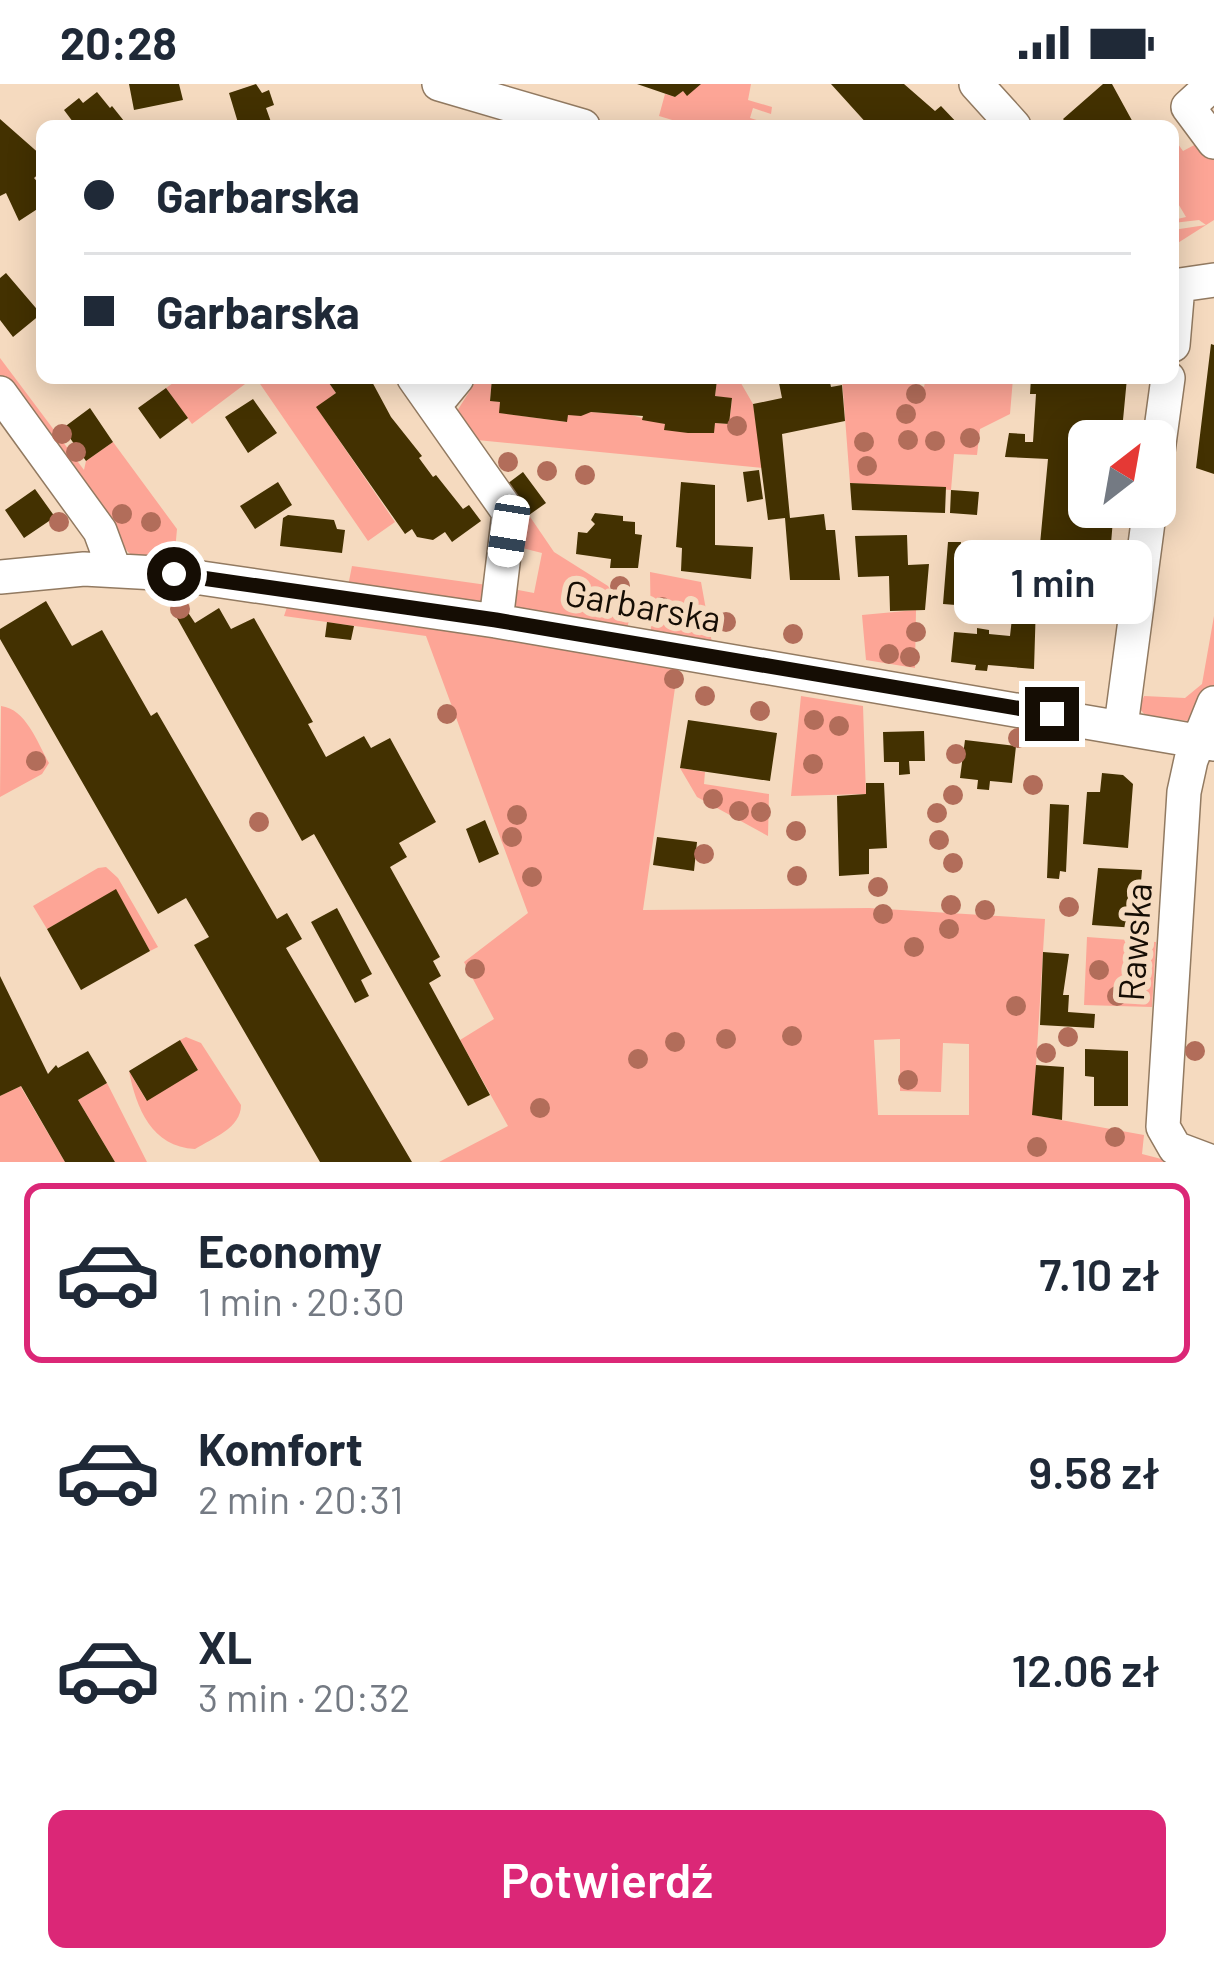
<!DOCTYPE html>
<html lang="pl">
<head>
<meta charset="utf-8">
<style>
	body { margin:0; font-family:Barlow,sans-serif; background:#f6f6f7; color:#1f2937; height:100vh; display:flex; flex-direction:column; font-size:45px; white-space:nowrap }
	* { box-sizing:border-box; margin:0 }
	p { font-size:39px; color:#747a83 }
	.icon { flex:none; width:66px; height:66px; fill:none; stroke:currentColor; stroke-width:2; stroke-linecap:round; stroke-linejoin:round }
	.map { position:relative; height:1078px; overflow:hidden }
	.side { display:flex; flex-direction:column; background:#fff; flex:1 }
	.side>* { flex:none }
	.guide { position:absolute; left:36px; top:36px; width:1143px; height:264px; border-radius:18px; box-shadow:0 6px 30px #0003; display:grid; align-content:center; height:264px; padding:0 48px; background:#fff }
	.needle { width:78px; rotate:31deg }
	.buttons { position:absolute; left:1068px; top:336px; display:grid; gap:24px }
	.buttons a { display:grid; place-items:center; width:108px; height:108px; border-radius:18px; background:#fff; box-shadow:0 6px 30px #0003; font-size:60px }
	.end { position:absolute; width:54px; height:54px; margin:-27px; border:15px solid #150d04; background:#fff; box-shadow:0 0 0 6px #fff }
	.from { border-radius:50% }
	.bubble { position:absolute; height:84px; border-radius:18px; background:#fff; box-shadow:0 6px 30px #0003; font-size:39px; font-weight:600; line-height:84px; text-align:center }
	.car { position:absolute; width:36px; height:72px; margin:-36px -18px; border-radius:15px; box-shadow:0 0 9px 3px #0007; background:linear-gradient(#fff 24%,#345 0 40%,#fff 0 76%,#345 0 86%,#fff 0) }
	.guide b { display:flex; align-items:center; gap:42px; height:114px; font-size:45px }
	.guide b+b { border-top:3px solid #e0e1e3 }
	.guide i { width:30px; height:30px; background:#1f2937 }
	ul { padding:21px 0 0; list-style:none }
	li { display:flex; align-items:center; gap:36px; height:180px; margin:0 24px 18px; padding:0 24px; border:6px solid transparent; border-radius:18px }
	li div { flex:1 }
	li b { display:block; font-size:45px }
	li em { font-style:normal; font-weight:600 }
	li.selected { border-color:#db2777 }
	li>.icon { width:108px; height:108px; stroke-width:1.5 }
	.button { display:flex; gap:24px; margin-top:auto; padding:24px 48px }
	.button a { flex:1; height:138px; border-radius:18px; background:#db2777; color:#fff; font-size:48px; font-weight:600; line-height:138px; text-align:center }
	.status { display:flex; justify-content:space-between; align-items:center; height:84px; padding:0 60px; background:#fff; direction:ltr }
	.status svg { height:33px; fill:currentColor }
	.map>svg:first-child { display:block }
	.green { fill:#fda596; fill-rule:evenodd }
	.building { fill:#433101 }
	.lines { fill:none; stroke-linecap:round; stroke-linejoin:round }
	.minor-casing { stroke:#927a61; stroke-width:36 }
	.minor { stroke:#fff; stroke-width:33 }
	.tree { fill:#b26d5a }
	.route { stroke:#150d04; stroke-width:15 }
	.labels { text-anchor:middle; stroke-width:12; stroke-linejoin:round; paint-order:stroke }
	.street-label { font-size:36px; fill:#150d04; stroke:#f5dabf }
</style>
</head>
<body>
<div class="status"><b>20:28</b><svg viewBox="0 0 49 12"><path d="M0 12V9h3v3zM5 12V6h3v6zM10 12V3h3v9zM15 12V0h3v12zM26 1h20v11H26zM47 4h2v5h-2z"/></svg></div>
<div class="map">
<svg width="1214" height="1078" viewBox="0 0 1214 1078">
	<rect width="100%" height="100%" fill="#f5dabf"/>
	<path class="green" d="M699 0H751L748 16 772 23 771 30 753 24 750 34 776 42H692L659 32 665 10 675 13 683 7 688 11Z
		M1173 53 1183 67 1202 57 1214 74V136L1173 162V146L1206 141 1199 136 1173 139V136L1186 133 1173 111Z
		M0 274 84 386 86 377 113 358 177 445 174 478 133 472 128 468 0 291Z
		M180 294H253L192 340 166 304Z
		M256 294H326L336 309 317 324 395 438 368 457Z
		M478 294H492L490 316 500 318V329L566 338 568 331 591 328 631 331 665 340V346L713 349 715 339 729 340 732 315 715 312 717 294H738L753 320 763 384 477 356 457 327Z
		M842 294H909L924 303 926 294H1013L1010 330 980 345 977 371 954 370 951 406 850 399Z
		M524 424 554 468 608 502 629 536 627 545 510 522 513 505 534 509 542 469 518 463Z
		M352 482 487 501 483 520 348 502Z
		M650 488 701 498 712 559 651 550Z
		M288 520 678 583 643 826 869 824 1045 835 1033 1031 1144 1051 1142 1070 1173 1078H439L508 1042 460 956 494 935 464 878 528 829 426 552 284 532ZM900 955V1007L941 1008 943 959 969 960V1031H878L874 956Z
		M916 526 915 584 866 576 862 531Z
		M1214 532V607L1189 637 1147 633 1139 624 1144 612 1185 614 1202 600Z
		M801 612 863 622 866 710 791 712Z
		M1 622C26 625 37 658 49 679L42 690 0 713Z
		M680 684 705 688 704 700 769 710 768 752 697 713Z
		M106 783 118 794 158 863 150 867 116 806 47 845 33 822 98 784Z
		M1087 853 1156 858 1152 923 1084 921Z
		M186 953 201 959 241 1021C241 1044 213 1054 195 1065 152 1063 136 1024 129 987L146 1016 198 986 180 956Z
		M107 999 147 1078H115L78 1016Z
		M21 1002 22 1005 65 1078H0V1012Z"/>
	<path class="building" d="M129 0H179L183 16 134 26Z
		M256 0 262 9 269 6 274 21 266 24 271 38 239 42 229 9Z
		M637 0H701L687 12 683 7 675 13Z
		M831 0H904L935 27 941 22 960 42H869Z
		M1103 0H1112L1135 42H1069L1063 35Z
		M97 8 110 24 112 22 128 42H76L64 26 79 14 83 19Z
		M0 35 42 72 36 78 42 87 34 94 42 103V122L19 137 6 109 0 112Z
		M6 189 41 230 13 253 0 236V194Z
		M1211 260 1214 261V390L1196 384Z
		M336 294H370L391 333 422 372 419 374 433 393 436 391 463 425 469 421 481 437 452 458 445 448 433 456 417 453 412 445 405 450 316 323 336 309 329 299Z
		M492 294 717 296 715 312 732 314 729 340 715 339 714 349H688L664 346 665 340 642 336 643 332 591 328 581 332 568 331 567 338 499 329 500 318 490 317Z
		M778 294H829L831 303 842 301 845 337 782 350 790 434 824 430 826 446H835L840 496H790L785 434 768 436 753 320 782 314Z
		M1031 294H1127L1121 357H1089V423H1114L1109 484 1115 485 1114 499 1037 492 1048 375 1005 373 1009 349 1025 350V358H1033L1036 310H1030Z
		M166 304 188 334 160 355 138 324Z
		M253 315 277 349 248 369 225 333Z
		M90 324 113 358 86 377 63 344Z
		M759 386 763 415 747 418 743 388Z
		M523 388 546 419 529 431 507 400Z
		M278 398 292 421 255 445 240 422Z
		M681 398 715 401V461L753 463 751 495 681 487 682 464 676 463Z
		M850 399 946 403 945 429 852 426Z
		M35 405 55 433 24 454 5 426Z
		M951 406 979 408 977 431 950 429Z
		M595 429 623 432V437L635 438V450L642 451 638 484H610L611 475 576 470 578 448 587 449 595 440 591 436Z
		M288 431 334 436 337 445 345 446 342 469 280 462 283 434Z
		M907 451 908 481 929 480 925 526 890 527 889 492 858 493 855 452Z
		M948 458H961L956 521 943 520Z
		M1014 516 1036 519 1034 585 988 581 987 587 975 586 976 581 951 578 954 548 977 550V544L989 546V550L1010 552Z
		M46 517 72 562 102 546 151 632 157 628 277 835 287 829 302 855 286 864 412 1078H320L194 861 209 853 186 814 158 830 0 555V545Z
		M219 524 231 545 254 534 313 638 308 640 326 673 364 652 371 664 390 654 436 738 399 759 407 773 390 783 440 873 433 877 441 892 429 899 490 1011 468 1022 314 750 302 757 177 534 187 527 195 539Z
		M327 538 354 542 351 556 325 553Z
		M688 636 777 649 770 697 680 684Z
		M924 647 925 677H909L910 690 899 691V678H884L883 648Z
		M965 656 1016 662 1012 699 990 697 989 706 977 705 978 696 960 694Z
		M1102 689 1123 691 1133 700 1128 764 1083 760 1087 708H1100Z
		M866 699H884L887 764 869 765V790L839 792 837 712 866 710Z
		M1050 720 1069 721 1066 788 1060 787 1059 795 1047 794Z
		M485 736 499 770 479 779 466 745Z
		M657 753 697 758 694 787 653 781Z
		M1098 784 1142 786 1137 844 1092 841Z
		M116 805 150 867 81 906 47 845Z
		M337 824 372 890 361 896 369 912 355 919 311 838Z
		M1043 868 1069 870 1063 911H1069L1068 928 1095 930 1094 944 1040 941Z
		M0 892 48 990 56 981 58 984 88 967 107 999 78 1016 115 1078H65L21 1002 0 1012Z
		M180 956 198 986 147 1017 129 987Z
		M1085 965 1128 967V1022H1094V993L1085 992Z
		M1036 981 1064 983 1062 1036 1032 1031Z"/>
	<g class="lines">
		<g class="minor-casing">
			<path id="minor" d="M439 0 583 42
				M976 0 1014 42
				M1213 0 1188 23 1214 58
				M1173 202 1214 196
				M1173 261 1178 202
				M414 294 509 429 496 537
				M0 309 100 447 114 485
				M434 322 457 294
				M1155 389 1168 294
				M0 493 84 485 174 490 496 537 1214 660
				M1121 642 1150 423
				M1212 1078 1175 1064 1163 1043 1184 708 1191 676 1214 619"/>
		</g>
		<use href="#minor" class="minor"/>
	</g>
	<g class="tree">
		<circle cx="916" cy="310" r="10"/>
		<circle cx="906" cy="330" r="10"/>
		<circle cx="737" cy="342" r="10"/>
		<circle cx="62" cy="350" r="10"/>
		<circle cx="970" cy="354" r="10"/>
		<circle cx="908" cy="356" r="10"/>
		<circle cx="935" cy="357" r="10"/>
		<circle cx="864" cy="358" r="10"/>
		<circle cx="76" cy="368" r="10"/>
		<circle cx="508" cy="378" r="10"/>
		<circle cx="867" cy="382" r="10"/>
		<circle cx="547" cy="387" r="10"/>
		<circle cx="585" cy="391" r="10"/>
		<circle cx="122" cy="430" r="10"/>
		<circle cx="59" cy="438" r="10"/>
		<circle cx="151" cy="438" r="10"/>
		<circle cx="1030" cy="496" r="10"/>
		<circle cx="620" cy="502" r="10"/>
		<circle cx="662" cy="523" r="10"/>
		<circle cx="180" cy="525" r="10"/>
		<circle cx="726" cy="538" r="10"/>
		<circle cx="916" cy="548" r="10"/>
		<circle cx="793" cy="550" r="10"/>
		<circle cx="889" cy="570" r="10"/>
		<circle cx="910" cy="573" r="10"/>
		<circle cx="674" cy="595" r="10"/>
		<circle cx="705" cy="612" r="10"/>
		<circle cx="760" cy="627" r="10"/>
		<circle cx="447" cy="630" r="10"/>
		<circle cx="814" cy="636" r="10"/>
		<circle cx="839" cy="642" r="10"/>
		<circle cx="1018" cy="654" r="10"/>
		<circle cx="956" cy="670" r="10"/>
		<circle cx="36" cy="677" r="10"/>
		<circle cx="813" cy="680" r="10"/>
		<circle cx="1033" cy="701" r="10"/>
		<circle cx="953" cy="711" r="10"/>
		<circle cx="713" cy="715" r="10"/>
		<circle cx="739" cy="727" r="10"/>
		<circle cx="761" cy="728" r="10"/>
		<circle cx="937" cy="729" r="10"/>
		<circle cx="517" cy="731" r="10"/>
		<circle cx="259" cy="738" r="10"/>
		<circle cx="796" cy="747" r="10"/>
		<circle cx="512" cy="753" r="10"/>
		<circle cx="939" cy="756" r="10"/>
		<circle cx="704" cy="770" r="10"/>
		<circle cx="953" cy="779" r="10"/>
		<circle cx="797" cy="792" r="10"/>
		<circle cx="532" cy="793" r="10"/>
		<circle cx="878" cy="803" r="10"/>
		<circle cx="951" cy="821" r="10"/>
		<circle cx="1069" cy="823" r="10"/>
		<circle cx="985" cy="826" r="10"/>
		<circle cx="883" cy="830" r="10"/>
		<circle cx="949" cy="845" r="10"/>
		<circle cx="914" cy="863" r="10"/>
		<circle cx="475" cy="885" r="10"/>
		<circle cx="1099" cy="886" r="10"/>
		<circle cx="1117" cy="912" r="10"/>
		<circle cx="1016" cy="922" r="10"/>
		<circle cx="792" cy="952" r="10"/>
		<circle cx="1068" cy="953" r="10"/>
		<circle cx="726" cy="955" r="10"/>
		<circle cx="675" cy="958" r="10"/>
		<circle cx="1195" cy="967" r="10"/>
		<circle cx="1046" cy="969" r="10"/>
		<circle cx="638" cy="975" r="10"/>
		<circle cx="908" cy="996" r="10"/>
		<circle cx="540" cy="1024" r="10"/>
		<circle cx="1115" cy="1053" r="10"/>
		<circle cx="1037" cy="1063" r="10"/>
	</g>
	<g class="lines">
		<path class="route" d="M174 490 496 536 1052 630"/>
	</g>
	<g class="labels">
		<g class="street-label">
			<text transform="translate(643 522) rotate(10)" y="13">Garbarska</text>
			<text transform="translate(1135 858) rotate(-86)" y="13">Rawska</text>
		</g>
	</g>
</svg>
<div class="buttons">
<a><svg class="needle" viewBox="-14 -14 28 28"><path d="M0-13l5 13h-10z" fill="#e53935"/><path d="M0 13l5-13h-10z" fill="#747a83"/></svg></a>
</div>
<i class="end from" style="left:174px;top:490px"></i>
<i class="end" style="left:1052px;top:630px"></i>
<div class="bubble" style="left:954px;top:456px;width:198px">1 min</div>
<i class="car" style="left:509px;top:447px;rotate:189deg"></i>
<div class="guide">
<b><i class="from"></i>Garbarska</b>
<b><i></i>Garbarska</b>
</div>
</div>
<section class="side">
<ul>
<li class="selected"><svg class="icon" aria-label="car" viewBox="0 0 24 24"><path d="M5 17H2v-5l4-1 3-4h7l3 4 3 1v5h-3M9 17h6M6 11h13"/><circle cx="7" cy="17" r="2"/><circle cx="17" cy="17" r="2"/></svg><div><b>Economy</b><p>1 min · 20:30</p></div><em>7.10 zł</em></li>
<li><svg class="icon" aria-label="car" viewBox="0 0 24 24"><path d="M5 17H2v-5l4-1 3-4h7l3 4 3 1v5h-3M9 17h6M6 11h13"/><circle cx="7" cy="17" r="2"/><circle cx="17" cy="17" r="2"/></svg><div><b>Komfort</b><p>2 min · 20:31</p></div><em>9.58 zł</em></li>
<li><svg class="icon" aria-label="car" viewBox="0 0 24 24"><path d="M5 17H2v-5l4-1 3-4h7l3 4 3 1v5h-3M9 17h6M6 11h13"/><circle cx="7" cy="17" r="2"/><circle cx="17" cy="17" r="2"/></svg><div><b>XL</b><p>3 min · 20:32</p></div><em>12.06 zł</em></li>
</ul>
<div class="button"><a>Potwierdź</a></div>
</section>
</body>
</html>
